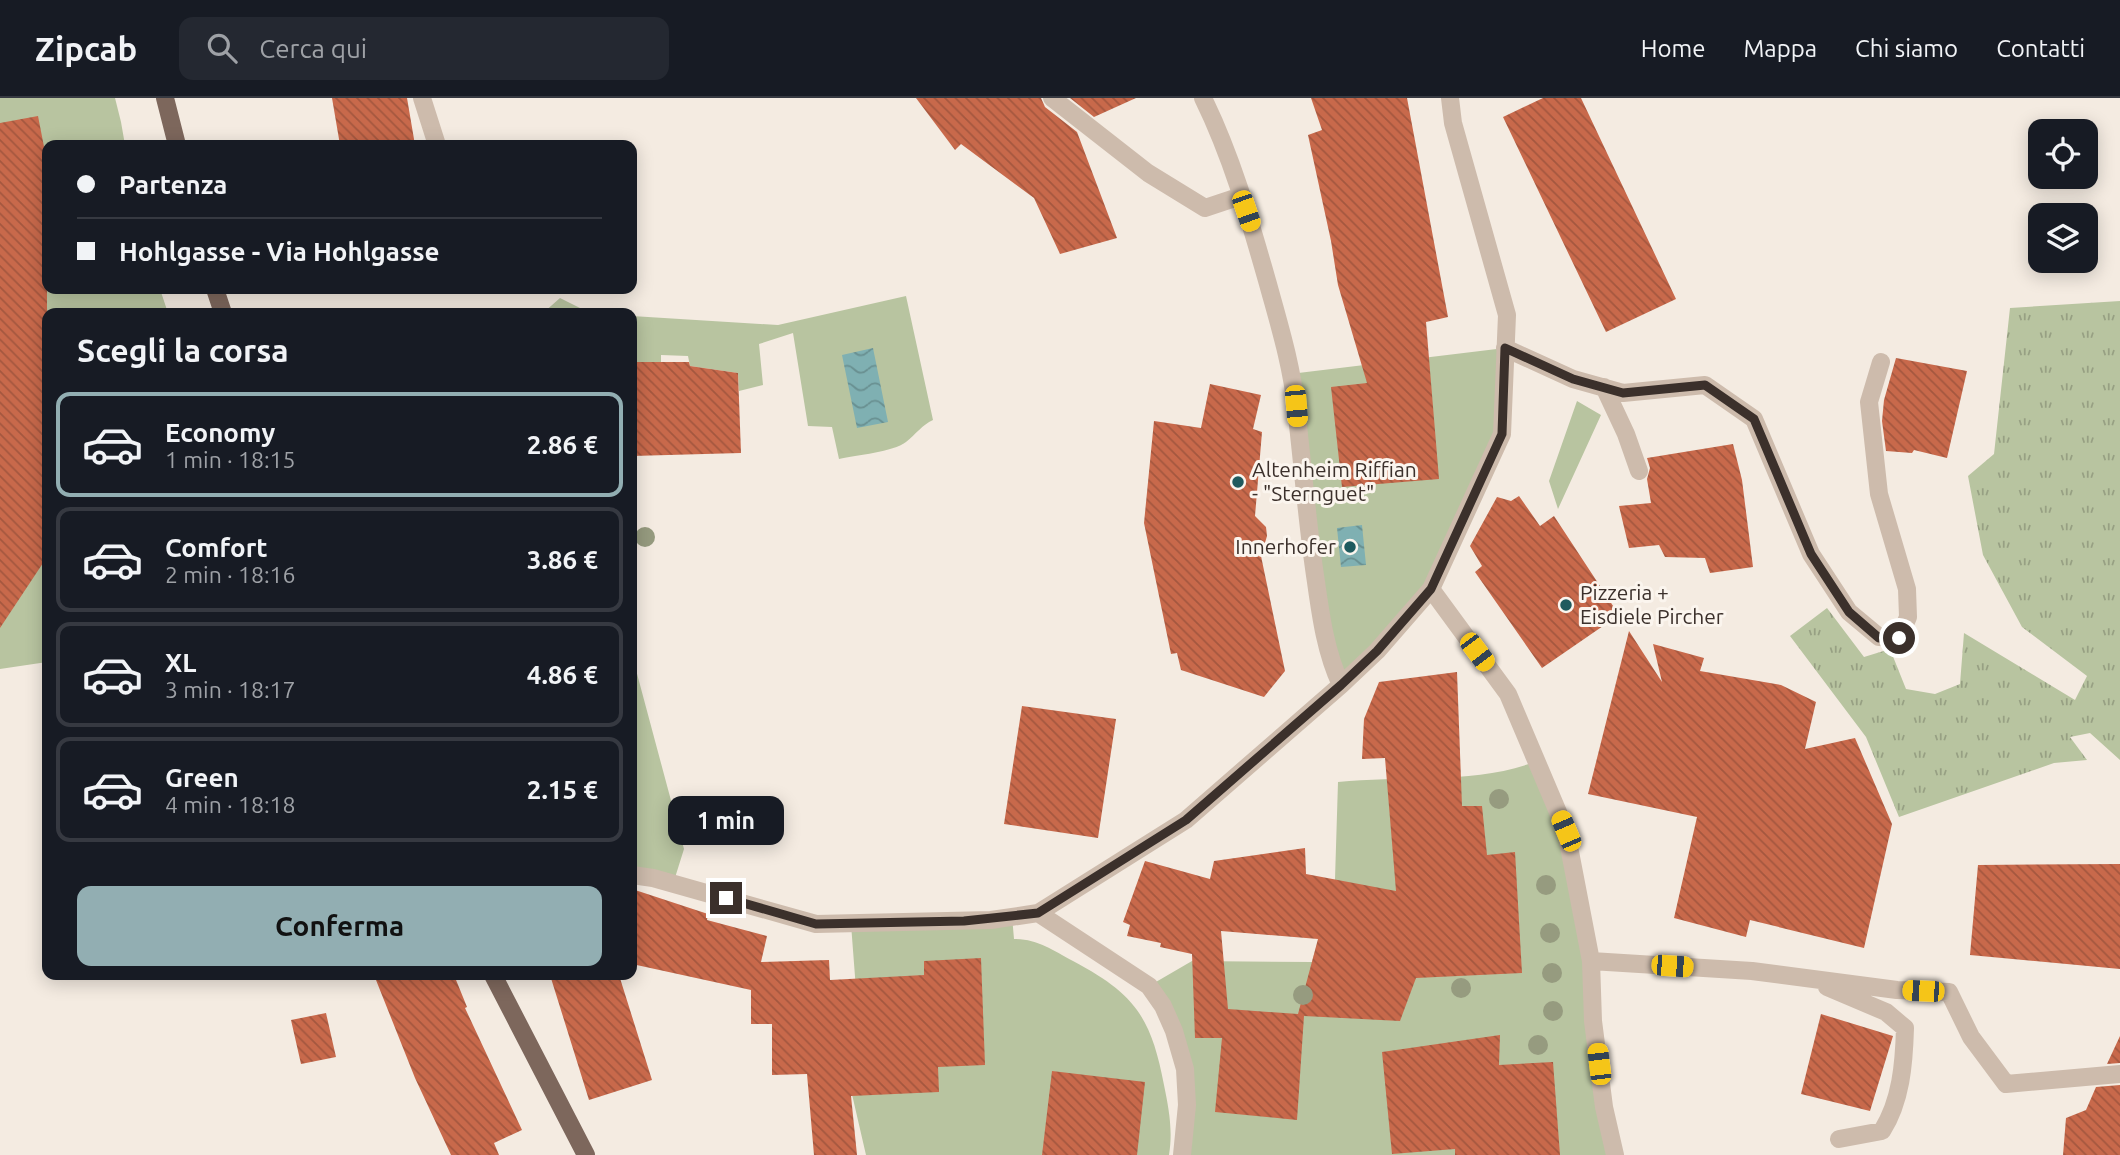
<!DOCTYPE html>
<html lang="it">
<head>
<meta charset="utf-8">
<style>
	body { margin:0; font-family:Ubuntu,sans-serif; background:#242831; color:#f1f3f6; height:100vh; display:flex; flex-direction:column; font-size:26px; white-space:nowrap }
	* { box-sizing:border-box; margin:0 }
	p { font-size:23px; color:#9ea1a6 }
	.icon { flex:none; width:38px; height:38px; fill:none; stroke:currentColor; stroke-width:2; stroke-linecap:round; stroke-linejoin:round }
	.map { position:relative; flex:1; overflow:hidden }
	.sheet { position:absolute; left:42px; top:210px; width:595px; height:672px; display:flex; flex-direction:column; background:#171b24; border-radius:14px; box-shadow:0 4px 18px #0003 }
	.sheet>* { flex:none }
	.top-card { position:absolute; left:42px; top:42px; width:595px; height:154px; border-radius:14px; box-shadow:0 4px 18px #0003; display:grid; align-content:center; height:154px; padding:0 35px; background:#171b24 }
	.controls { position:absolute; left:2028px; top:21px; display:grid; gap:14px }
	.controls a { display:grid; place-items:center; width:70px; height:70px; border-radius:14px; background:#171b24; box-shadow:0 4px 18px #0003; font-size:35px }
	.end { position:absolute; width:32px; height:32px; margin:-16px; border:9px solid #3b302b; background:#fff; box-shadow:0 0 0 4px #fff }
	.from { border-radius:50% }
	.bubble { position:absolute; height:49px; border-radius:14px; background:#171b24; box-shadow:0 4px 18px #0003; font-size:23px; font-weight:600; line-height:49px; text-align:center }
	.car { position:absolute; width:21px; height:42px; margin:-21px -10px; border-radius:9px; box-shadow:0 0 5px 2px #0007; background:linear-gradient(#f5c518 24%,#345 0 40%,#f5c518 0 76%,#345 0 86%,#f5c518 0) }
	.top-card b { display:flex; align-items:center; gap:24px; height:66px; font-size:26px }
	.top-card b+b { border-top:2px solid #363941 }
	.top-card i { width:18px; height:18px; background:#f1f3f6 }
	ul { padding:0; list-style:none }
	li { display:flex; align-items:center; gap:21px; height:105px; margin:0 14px 10px; padding:0 21px; border:4px solid #363941; border-radius:14px }
	li div { flex:1 }
	li b { display:block; font-size:26px }
	li em { font-style:normal; font-weight:600 }
	li.selected { border-color:#92aeb2 }
	li>.icon { width:63px; height:63px; stroke-width:1.5 }
	h2 { padding:0 35px; font-size:32px; line-height:84px }
	.action { display:flex; gap:14px; margin-top:auto; padding:14px 35px }
	.action a { flex:1; height:80px; border-radius:14px; background:#92aeb2; color:#111; font-size:28px; font-weight:600; line-height:80px; text-align:center }
	header { display:flex; align-items:center; gap:42px; box-sizing:border-box; height:98px; padding:0 35px; background:#171b24; border-bottom:2px solid #363941 }
	header strong { font-size:33px }
	nav { display:flex; gap:38px; margin-inline-start:auto; font-size:24px }
	.search { width:490px; height:63px; background:#242831; display:flex; align-items:center; gap:18px; box-sizing:border-box; padding:0 24px; border-radius:14px; color:#9ea1a6; font-size:26px }
	.map>svg:first-child { display:block }
	.grass { fill:url(#grass-tufts) }
	.green { fill:#b8c4a0 }
	.water { fill:url(#water-waves) }
	.building { fill:url(#building-back-hatch); fill-rule:evenodd }
	.lines { fill:none; stroke-linecap:round; stroke-linejoin:round }
	.service { stroke:#cdbbac; stroke-width:18 }
	.primary { stroke:#7d675c; stroke-width:18 }
	.tree { fill:#969b7f }
	.route { stroke:#3b302b; stroke-width:9 }
	.poi-dot { fill:#1f5a5e; stroke:#fbf5ee; stroke-width:2.5 }
	.labels { text-anchor:middle; stroke-width:6; stroke-linejoin:round; paint-order:stroke }
	.poi-label { font-size:21px; fill:#3b302b; stroke:#fbf5ee; text-anchor:start }
</style>
</head>
<body>
<header>
<strong>Zipcab</strong>
<div class="search"><svg class="icon" aria-label="search" viewBox="0 0 24 24"><circle cx="10" cy="10" r="6"/><path d="M15 15l6 6"/></svg>Cerca qui</div>
<nav><a>Home</a><a>Mappa</a><a>Chi siamo</a><a>Contatti</a></nav>
</header>
<div class="map">
<svg width="2120" height="1057" viewBox="0 0 2120 1057">
	<defs>
		<pattern id="grass-tufts" width="24" height="20" patternUnits="userSpaceOnUse" patternTransform="scale(1.75)"><rect width="24" height="20" fill="#b8c4a0"/><path d="M3 7l-1-3M5 7V3M7 7l1-3M15 17l-1-3M17 17v-4M19 17l1-3" fill="none" stroke="#97a083"/></pattern>
		<pattern id="water-waves" width="16" height="10" patternUnits="userSpaceOnUse" patternTransform="scale(1.75)"><rect width="16" height="10" fill="#7fb0b2"/><path d="M0 5q4-4 8 0t8 0" fill="none" stroke="#699091"/></pattern>
		<pattern id="building-back-hatch" width="6" height="6" patternUnits="userSpaceOnUse" patternTransform="scale(1.75)"><rect width="6" height="6" fill="#c8694b"/><path d="M-1 5l2 2M0 0l6 6M5-1l2 2" fill="none" stroke="#a4573f"/></pattern>
	</defs>
	<rect width="100%" height="100%" fill="#f4ebe1"/>
	<path class="grass" d="M2120 203V662L2090 635 2070 639 2087 662 2054 665 1899 719 1866 639 1790 538 1827 510 1864 559 1890 551 1906 591 1935 596 1960 586 1964 535 2075 602 2087 578 2022 529 1983 457 1968 378 1994 356 2010 210Z"/>
	<path class="green" d="M0 0H115L121 24 125 47H47V191H160L168 215H47V564L0 571Z
		M906 198 933 322C922 327 916 336 906 344 893 354 857 357 839 361L832 329 808 328 793 235 759 246 763 287 739 293 738 275 690 268 688 258 661 257V264H632V218L778 227Z
		M560 200 590 215H543Z
		M1505 250 1502 336 1431 491 1341 587 1331 566 1290 276Z
		M1577 303 1601 317 1558 411 1549 383Z
		M632 557 684 751 673 786 632 777Z
		M1537 663 1566 734 1615 1057H1182L1185 971 1149 888 1192 863 1312 864 1335 781 1338 684C1402 677 1476 687 1537 663Z
		M1012 818 1014 841C1038 841 1052 852 1073 863 1135 896 1151 919 1164 987 1169 1011 1173 1033 1169 1057H866L851 992 861 957 851 826Z"/>
	<path class="water" d="M873 250 888 324 857 330 842 257Z
		M1362 427 1366 467 1341 469 1337 430Z"/>
	<path class="building" d="M332 0H407L415 47H340Z
		M916 0H1041L1045 9 1077 34 1117 140 1060 156 1034 100 961 46 955 52Z
		M1070 0H1136L1094 19Z
		M1311 0H1407L1448 219 1426 224 1439 381 1342 389 1331 289 1367 285 1338 187 1331 143 1308 37 1322 32Z
		M1543 0H1581L1676 201 1606 234 1503 19Z
		M38 18 47 64V459L0 530V25Z
		M1896 260 1967 273 1947 360 1914 352 1912 355 1886 353 1882 323 1884 302Z
		M632 264H689L690 268 738 275 741 355 632 358Z
		M1210 286 1261 297 1253 331 1262 334 1255 418 1266 429 1267 438 1261 458 1285 573 1264 599 1181 572 1177 555 1171 556 1144 425 1154 323 1201 330Z
		M1733 346 1742 382 1753 469 1710 475 1705 460 1665 459 1659 447 1629 450 1619 408 1651 405 1647 381 1650 370 1647 360Z
		M1519 398 1540 428 1554 418 1619 517 1542 570 1475 474 1482 468 1470 448 1497 399 1511 403Z
		M1629 533 1662 584 1653 546 1704 560 1700 573 1781 587 1816 604 1805 651 1855 640 1892 726 1864 850 1750 822 1746 839 1674 820 1697 719 1588 696Z
		M1457 574 1462 708H1482L1487 757 1515 754 1522 875 1416 880 1400 923 1304 918 1297 1022 1215 1014 1222 940H1195L1192 856 1160 849 1161 845 1127 838 1130 827 1123 824 1145 763 1210 781 1214 763 1305 750 1306 776 1396 793 1385 660 1362 661 1364 621 1379 584ZM1221 833 1318 841 1298 916 1228 911Z
		M1022 608 1116 621 1098 740 1004 726Z
		M2120 766V871L1970 857 1978 767Z
		M632 791 708 816 707 822 767 838 761 864 829 862 830 882 924 877V863L981 860 985 967 938 969 939 994 851 998 857 1057H814L807 976 772 977V926H751V892L632 866Z
		M374 877H454L467 909 465 910 522 1032 494 1045 499 1057H451L415 980Z
		M550 877H619L652 982 589 1002Z
		M326 915 336 959 301 966 291 922Z
		M1821 916 1893 938 1870 1013 1801 996Z
		M1500 937 1499 967 1553 964 1560 1057H1455V1051L1392 1056 1382 954Z
		M2120 938V965L2107 966Z
		M1052 973 1145 984 1137 1057H1042Z
		M2120 987V1057H2063L2066 1020 2086 1012 2096 989Z"/>
	<g class="lines">
		<path class="service" d="M422 0 437 47
			M1052 0 1148 75 1205 110 1241 98
			M1203 0C1232 59 1250 123 1268 186 1279 226 1292 268 1296 310 1303 368 1307 426 1316 484 1321 520 1326 555 1341 587
			M1505 250 1573 281 1623 295 1705 287 1754 321 1811 456 1849 514 1879 539 1899 540 1908 519 1907 491 1879 396 1869 304 1881 264
			M1604 289 1626 336 1639 373
			M1431 491 1508 596 1566 733 1591 863 1593 923 1604 1009 1615 1057
			M632 777 653 780 816 826 991 822 1038 815 1186 722 1341 587 1377 553 1431 491 1502 336 1507 217 1453 25 1450 0
			M1038 815 1149 888 1163 908 1174 933 1185 971 1187 1007 1182 1057
			M1591 863 1752 873 1897 892 1949 894 1971 939 2006 986 2120 976
			M1827 889 1886 914 1905 930C1904 966 1901 1003 1882 1033L1839 1041"/>
		<path class="primary" d="M165 0 177 47
			M215 191 223 215
			M493 877 586 1057"/>
	</g>
	<g class="tree">
		<circle cx="645" cy="439" r="10"/>
		<circle cx="1499" cy="701" r="10"/>
		<circle cx="1546" cy="787" r="10"/>
		<circle cx="1550" cy="835" r="10"/>
		<circle cx="1552" cy="875" r="10"/>
		<circle cx="1461" cy="890" r="10"/>
		<circle cx="1303" cy="897" r="10"/>
		<circle cx="1553" cy="913" r="10"/>
		<circle cx="1538" cy="947" r="10"/>
	</g>
	<g class="lines">
		<path class="route" d="M726 800 816 826 964 823 1038 815 1186 722 1341 587 1377 553 1431 491 1502 336 1505 250 1573 281 1623 295 1705 287 1754 321 1811 456 1849 514 1879 540H1899"/>
	</g>
	<g class="poi-dot">
		<circle cx="1238" cy="384" r="7"/>
		<circle cx="1350" cy="449" r="7"/>
		<circle cx="1566" cy="507" r="7"/>
	</g>
	<g class="labels">
		<g class="poi-label">
			<text x="1252" y="379">Altenheim Riffian<tspan x="1252" dy="24">- "Sternguet"</tspan></text>
			<text x="1336" y="456" text-anchor="end">Innerhofer</text>
			<text x="1580" y="502">Pizzeria +<tspan x="1580" dy="24">Eisdiele Pircher</tspan></text>
		</g>
	</g>
</svg>
<div class="controls">
<a><svg class="icon" aria-label="locate" viewBox="0 0 24 24"><circle cx="12" cy="12" r="6"/><path d="M12 2v4M12 18v4M2 12h4M18 12h4"/></svg></a>
<a><svg class="icon" aria-label="layers" viewBox="0 0 24 24"><path d="M12 4l9 5-9 5-9-5zM3 14l9 5 9-5"/></svg></a>
</div>
<i class="end from" style="left:1899px;top:540px"></i>
<i class="end" style="left:726px;top:800px"></i>
<div class="bubble" style="left:668px;top:698px;width:116px">1 min</div>
<i class="car" style="left:1246px;top:113px;rotate:161deg"></i>
<i class="car" style="left:1296px;top:308px;rotate:175deg"></i>
<i class="car" style="left:1477px;top:554px;rotate:143deg"></i>
<i class="car" style="left:1566px;top:733px;rotate:337deg"></i>
<i class="car" style="left:1672px;top:868px;rotate:94deg"></i>
<i class="car" style="left:1923px;top:893px;rotate:272deg"></i>
<i class="car" style="left:1599px;top:966px;rotate:353deg"></i>
<div class="top-card">
<b><i class="from"></i>Partenza</b>
<b><i></i>Hohlgasse - Via Hohlgasse</b>
</div>
<section class="sheet">
<h2>Scegli la corsa</h2>
<ul>
<li class="selected"><svg class="icon" aria-label="car" viewBox="0 0 24 24"><path d="M5 17H2v-5l4-1 3-4h7l3 4 3 1v5h-3M9 17h6M6 11h13"/><circle cx="7" cy="17" r="2"/><circle cx="17" cy="17" r="2"/></svg><div><b>Economy</b><p>1 min · 18:15</p></div><em>2.86 €</em></li>
<li><svg class="icon" aria-label="car" viewBox="0 0 24 24"><path d="M5 17H2v-5l4-1 3-4h7l3 4 3 1v5h-3M9 17h6M6 11h13"/><circle cx="7" cy="17" r="2"/><circle cx="17" cy="17" r="2"/></svg><div><b>Comfort</b><p>2 min · 18:16</p></div><em>3.86 €</em></li>
<li><svg class="icon" aria-label="car" viewBox="0 0 24 24"><path d="M5 17H2v-5l4-1 3-4h7l3 4 3 1v5h-3M9 17h6M6 11h13"/><circle cx="7" cy="17" r="2"/><circle cx="17" cy="17" r="2"/></svg><div><b>XL</b><p>3 min · 18:17</p></div><em>4.86 €</em></li>
<li><svg class="icon" aria-label="car" viewBox="0 0 24 24"><path d="M5 17H2v-5l4-1 3-4h7l3 4 3 1v5h-3M9 17h6M6 11h13"/><circle cx="7" cy="17" r="2"/><circle cx="17" cy="17" r="2"/></svg><div><b>Green</b><p>4 min · 18:18</p></div><em>2.15 €</em></li>
</ul>
<div class="action"><a>Conferma</a></div>
</section>
</div>
</body>
</html>
